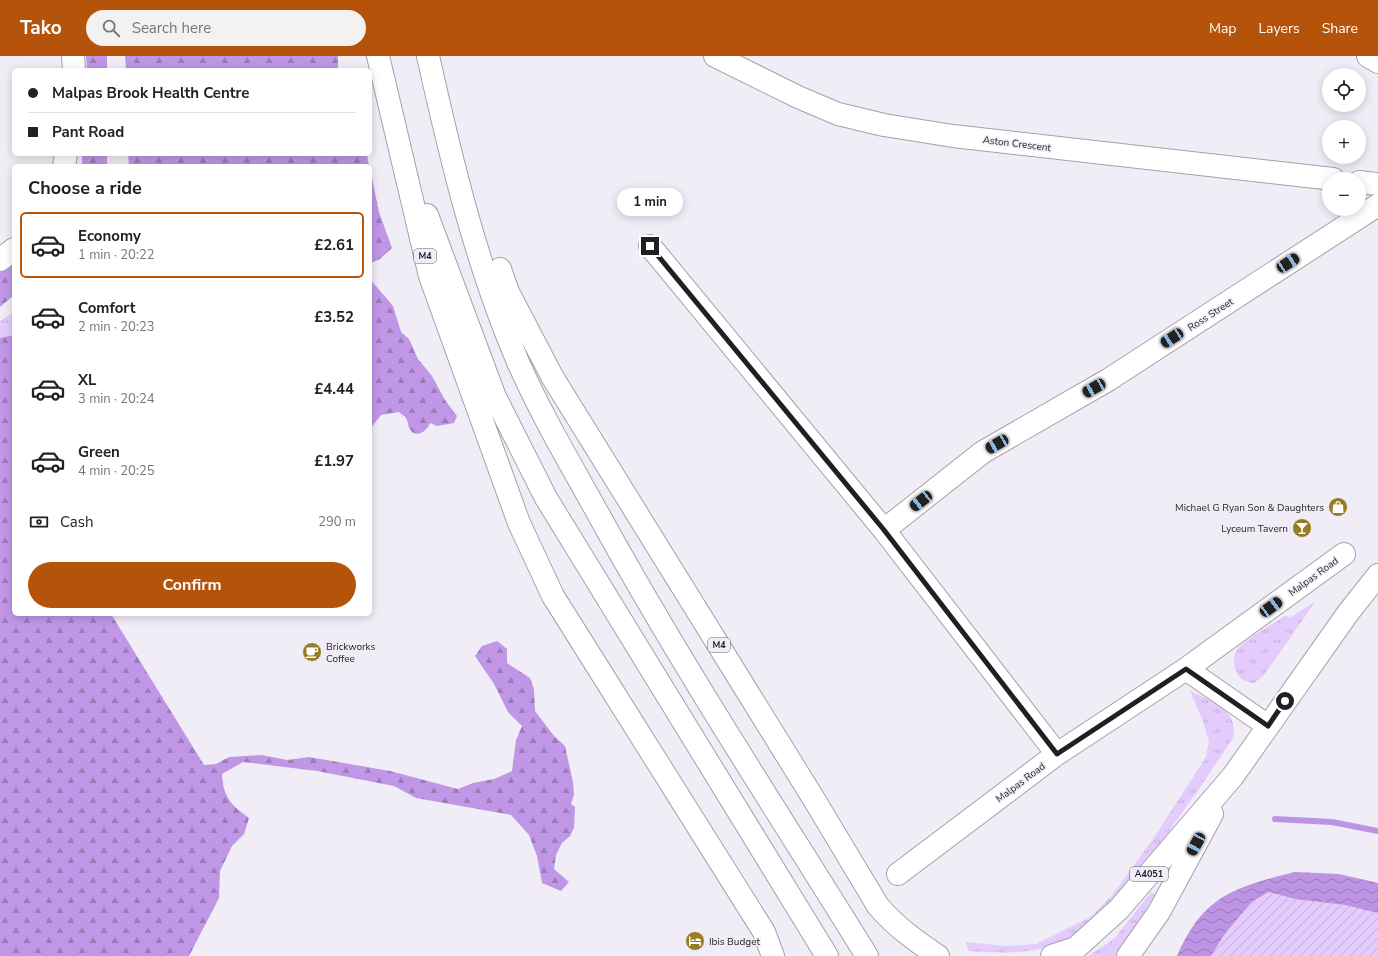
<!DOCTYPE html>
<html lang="en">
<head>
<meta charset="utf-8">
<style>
	body { margin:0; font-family:"Nunito Sans",sans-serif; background:#f2f2f2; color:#222; height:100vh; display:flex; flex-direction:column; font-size:15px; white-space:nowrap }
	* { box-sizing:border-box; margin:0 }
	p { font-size:13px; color:#767676 }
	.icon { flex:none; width:22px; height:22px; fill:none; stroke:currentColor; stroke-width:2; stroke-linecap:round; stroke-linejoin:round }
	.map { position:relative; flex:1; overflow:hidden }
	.panel { position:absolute; left:12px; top:108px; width:360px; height:452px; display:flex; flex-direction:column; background:#fff; border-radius:6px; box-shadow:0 2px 10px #0003 }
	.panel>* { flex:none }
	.guide { position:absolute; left:12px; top:12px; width:360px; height:88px; border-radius:6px; box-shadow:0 2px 10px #0003; display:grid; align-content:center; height:88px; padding:0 16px; background:#fff }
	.tools { position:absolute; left:1322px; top:12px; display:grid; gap:8px }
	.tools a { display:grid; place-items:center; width:44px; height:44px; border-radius:50%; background:#fff; box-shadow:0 2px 10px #0003; font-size:20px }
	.end { position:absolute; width:18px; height:18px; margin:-9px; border:5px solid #211f23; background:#fff; box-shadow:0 0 0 2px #fff }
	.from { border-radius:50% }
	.bubble { position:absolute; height:28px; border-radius:14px; background:#fff; box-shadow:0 2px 10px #0003; font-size:13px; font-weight:700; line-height:28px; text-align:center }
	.car { position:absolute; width:12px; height:24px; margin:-12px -6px; border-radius:5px; box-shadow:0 0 3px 1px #0007; background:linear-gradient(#222 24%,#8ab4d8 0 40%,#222 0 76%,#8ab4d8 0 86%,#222 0) }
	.guide b { display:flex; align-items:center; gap:14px; height:38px; font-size:15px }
	.guide b+b { border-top:1px solid #e0e0e0 }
	.guide i { width:10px; height:10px; background:#222 }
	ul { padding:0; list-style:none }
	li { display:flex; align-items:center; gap:12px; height:66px; margin:0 8px 6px; padding:0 8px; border:2px solid transparent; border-radius:6px }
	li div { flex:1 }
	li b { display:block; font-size:15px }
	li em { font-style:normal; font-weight:700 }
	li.current { border-color:#b45309 }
	li>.icon { width:36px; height:36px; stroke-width:1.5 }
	h2 { padding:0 16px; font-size:18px; line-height:48px }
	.pay { display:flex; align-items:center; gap:10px; height:44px; padding:0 16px; font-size:15px }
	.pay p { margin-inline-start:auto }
	.action { display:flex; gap:8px; margin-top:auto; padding:8px 16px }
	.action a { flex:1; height:46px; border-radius:24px; background:#b45309; color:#fff; font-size:16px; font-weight:700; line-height:46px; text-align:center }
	header { display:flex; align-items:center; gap:24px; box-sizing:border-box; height:56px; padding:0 20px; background:#b45309; color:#fff }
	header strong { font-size:19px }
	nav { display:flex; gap:22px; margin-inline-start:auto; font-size:14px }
	.search { width:280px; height:36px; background:#f2f2f2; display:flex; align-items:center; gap:10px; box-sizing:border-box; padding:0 14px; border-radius:22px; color:#767676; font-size:15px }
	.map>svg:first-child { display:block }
	.grass { fill:url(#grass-tufts) }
	.forest { fill:url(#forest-firs) }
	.garden { fill:url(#garden-furrows) }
	.water { fill:url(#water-waves) }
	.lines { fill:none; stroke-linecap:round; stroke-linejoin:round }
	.stream { stroke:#bc94e3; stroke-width:6 }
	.minor-casing { stroke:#a5a0aa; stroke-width:24 }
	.major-casing { stroke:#a5a0aa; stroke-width:24 }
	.highway-casing { stroke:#a5a0aa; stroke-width:24 }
	.minor { stroke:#fff; stroke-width:22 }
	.major { stroke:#fff; stroke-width:22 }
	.highway { stroke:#fff; stroke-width:22 }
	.route { stroke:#211f23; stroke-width:5 }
	.labels { text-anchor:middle; stroke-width:3; stroke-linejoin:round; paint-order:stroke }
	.shield { fill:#f1edf7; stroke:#5f5d63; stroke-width:1 }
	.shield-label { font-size:9px; font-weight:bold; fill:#211f23 }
	.street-label { font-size:10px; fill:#211f23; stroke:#f1edf7 }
	.poi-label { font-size:10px; fill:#211f23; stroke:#f1edf7; text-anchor:end }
</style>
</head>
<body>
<header>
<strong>Tako</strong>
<div class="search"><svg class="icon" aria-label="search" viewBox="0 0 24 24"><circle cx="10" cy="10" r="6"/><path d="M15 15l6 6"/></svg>Search here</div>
<nav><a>Map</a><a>Layers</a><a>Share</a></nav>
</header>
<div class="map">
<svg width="1378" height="900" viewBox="0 0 1378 900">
	<defs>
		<pattern id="grass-tufts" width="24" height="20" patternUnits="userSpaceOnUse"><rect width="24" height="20" fill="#e3ccfc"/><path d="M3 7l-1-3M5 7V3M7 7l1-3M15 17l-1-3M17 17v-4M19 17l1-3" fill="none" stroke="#c2afd8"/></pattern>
		<pattern id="forest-firs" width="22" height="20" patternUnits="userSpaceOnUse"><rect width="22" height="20" fill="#bf97e6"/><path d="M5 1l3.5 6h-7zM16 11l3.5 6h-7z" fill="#9b7bba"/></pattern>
		<pattern id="garden-furrows" width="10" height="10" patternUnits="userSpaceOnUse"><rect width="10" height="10" fill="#e3ccfc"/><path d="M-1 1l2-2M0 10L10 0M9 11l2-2" fill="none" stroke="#c2afd8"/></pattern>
		<pattern id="water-waves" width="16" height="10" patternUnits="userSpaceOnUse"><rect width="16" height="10" fill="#bc94e3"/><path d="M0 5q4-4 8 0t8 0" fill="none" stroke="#9878b8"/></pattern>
	</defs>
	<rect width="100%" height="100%" fill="#f1edf7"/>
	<path class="grass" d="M14 256V279L0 282V265Z
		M1316 545 1264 619 1254 627C1245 626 1238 623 1235 613 1234 608 1233 600 1236 595 1243 584 1273 568 1285 560L1291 561Z
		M1190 635C1212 645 1239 653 1233 682 1204 726 1174 769 1143 811 1130 829 1106 865 1088 875 1046 898 1014 898 968 895L966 886 1006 890 1036 888 1091 861 1113 838 1153 783 1206 701 1209 685 1202 663Z
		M1151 836 1155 839 1115 900H1088L1114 883Z"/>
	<path class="forest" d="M86 0H107V14H87Z
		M125 0H338V14H126Z
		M82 98H107V110H82Z
		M128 98H367L369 110H129Z
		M370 113 379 156 392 192 380 203 371 207Z
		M14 203V239L0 251V212Z
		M370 223 393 250 401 276 409 283 418 303 432 320 445 344 457 360 454 367 437 370 430 367C427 375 416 384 409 372 408 369 408 365 406 362 405 360 401 358 399 356L381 359 370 373Z
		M14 279V558H111L204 709 216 708 229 701 262 699 287 704 309 701 390 715 458 733 473 727 494 723 512 715 516 684 522 670 508 656 494 628 475 600 482 590 497 585 507 593V607L530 622 534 633 535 655 554 680 565 690 573 726 574 739 571 748 575 751 574 772 570 780 562 787 556 799 554 813 569 826 561 835 542 827 537 800 529 779 511 759 416 742 394 730 317 715 243 706 222 718C223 741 231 749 249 762L244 778 232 790 220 815 219 842 189 900H0V282Z"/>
	<path class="garden" d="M1270 836 1295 843 1345 849 1378 857V900H1211L1224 879 1253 846Z"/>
	<path class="water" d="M1295 816 1339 818 1378 827V857L1345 849 1295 843 1269 836 1252 846 1224 879 1211 900H1177C1203 839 1235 831 1295 816Z"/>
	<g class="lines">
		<path class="stream" d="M1275 763 1332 766 1378 775"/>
		<g class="minor-casing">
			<path id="minor" d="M73 0 74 14
				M715 0 798 41 838 58 884 69 953 80 1333 123
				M1368 0 1378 6
				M64 110 66 98
				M1359 126 1378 128
				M650 190 884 474 1057 698
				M0 204 14 193
				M884 474 983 396 1108 324 1378 149
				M1186 613 1344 498
				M898 818 1057 698 1186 613 1268 670"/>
		</g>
		<g class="major-casing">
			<path id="major" d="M1052 900 1076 892 1119 853 1233 720 1348 557 1378 519
				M1128 900 1159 856 1212 758"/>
		</g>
		<g class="highway-casing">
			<path id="highway" d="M378 0 430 220 519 467 553 540 764 876 773 900
				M428 0C451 103 476 208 518 306 543 363 576 417 606 472 687 618 779 758 867 900
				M427 159 495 341 546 442 827 900
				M500 213 508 236 553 322 815 745 878 850C896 871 916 885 938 900"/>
		</g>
		<use href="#minor" class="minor"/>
		<use href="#major" class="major"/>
		<use href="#highway" class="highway"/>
	</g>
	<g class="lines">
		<path class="route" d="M650 190 884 474 1057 698 1186 613 1268 670 1285 645"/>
	</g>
	<defs>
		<g id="shop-disc" transform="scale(1)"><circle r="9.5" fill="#977c24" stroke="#f1edf7"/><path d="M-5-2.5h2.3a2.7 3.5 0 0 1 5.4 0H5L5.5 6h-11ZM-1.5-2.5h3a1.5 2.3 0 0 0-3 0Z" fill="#fff"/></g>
		<g id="bar-disc" transform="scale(1)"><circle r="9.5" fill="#977c24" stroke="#f1edf7"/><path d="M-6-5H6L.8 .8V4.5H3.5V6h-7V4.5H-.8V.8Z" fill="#fff"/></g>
		<g id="cafe-disc" transform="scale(1)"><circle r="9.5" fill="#977c24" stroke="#f1edf7"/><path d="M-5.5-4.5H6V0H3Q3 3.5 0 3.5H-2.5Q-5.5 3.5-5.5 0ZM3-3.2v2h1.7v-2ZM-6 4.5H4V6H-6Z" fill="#fff"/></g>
		<g id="hotel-disc" transform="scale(1)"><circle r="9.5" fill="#977c24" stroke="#f1edf7"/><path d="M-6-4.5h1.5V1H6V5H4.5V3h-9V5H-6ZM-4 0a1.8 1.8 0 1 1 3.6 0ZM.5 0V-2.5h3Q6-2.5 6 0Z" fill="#fff"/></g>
	</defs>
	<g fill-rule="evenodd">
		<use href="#shop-disc" x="1338" y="451"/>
		<use href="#bar-disc" x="1302" y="472"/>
		<use href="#cafe-disc" x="312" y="596"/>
		<use href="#hotel-disc" x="695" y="885"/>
	</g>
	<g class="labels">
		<g class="shield">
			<rect x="414" y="193" width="22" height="14" rx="3"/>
			<rect x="708" y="582" width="22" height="14" rx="3"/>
			<rect x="1130" y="811" width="38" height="14" rx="3"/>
		</g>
		<g class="shield-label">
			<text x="425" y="203">M4</text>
			<text x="719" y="592">M4</text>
			<text x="1149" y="821">A4051</text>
		</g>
		<g class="street-label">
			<text transform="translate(1017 87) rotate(7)" y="4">Aston Crescent</text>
			<text transform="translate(1210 258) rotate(-33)" y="4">Ross Street</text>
			<text transform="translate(1313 520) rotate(-36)" y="4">Malpas Road</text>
			<text transform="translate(1020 726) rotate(-37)" y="4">Malpas Road</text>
		</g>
		<g class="poi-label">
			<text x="1324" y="455">Michael G Ryan Son &amp; Daughters</text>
			<text x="1288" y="476">Lyceum Tavern</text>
			<text x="326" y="594" text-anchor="start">Brickworks<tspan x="326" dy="12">Coffee</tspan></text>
			<text x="709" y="889" text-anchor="start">Ibis Budget</text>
		</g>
	</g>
</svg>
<div class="tools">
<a><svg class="icon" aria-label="locate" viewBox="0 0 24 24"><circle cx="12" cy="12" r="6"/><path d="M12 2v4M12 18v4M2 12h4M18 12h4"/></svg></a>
<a>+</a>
<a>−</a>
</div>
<i class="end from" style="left:1285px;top:645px"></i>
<i class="end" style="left:650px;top:190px"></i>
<div class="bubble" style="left:617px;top:132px;width:66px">1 min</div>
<i class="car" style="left:1288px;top:207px;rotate:57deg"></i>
<i class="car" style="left:1172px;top:282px;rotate:237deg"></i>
<i class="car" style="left:1094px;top:332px;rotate:240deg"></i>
<i class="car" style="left:997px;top:388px;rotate:240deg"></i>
<i class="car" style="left:921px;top:445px;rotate:232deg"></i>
<i class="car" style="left:1271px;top:551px;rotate:54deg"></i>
<i class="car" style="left:1196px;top:788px;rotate:209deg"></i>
<div class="guide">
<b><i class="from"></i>Malpas Brook Health Centre</b>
<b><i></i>Pant Road</b>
</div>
<section class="panel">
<h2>Choose a ride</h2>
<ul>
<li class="current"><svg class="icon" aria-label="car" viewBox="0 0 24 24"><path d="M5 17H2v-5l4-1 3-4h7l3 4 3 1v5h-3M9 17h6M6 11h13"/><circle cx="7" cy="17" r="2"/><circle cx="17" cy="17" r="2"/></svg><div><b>Economy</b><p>1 min · 20:22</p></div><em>£2.61</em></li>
<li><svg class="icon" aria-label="car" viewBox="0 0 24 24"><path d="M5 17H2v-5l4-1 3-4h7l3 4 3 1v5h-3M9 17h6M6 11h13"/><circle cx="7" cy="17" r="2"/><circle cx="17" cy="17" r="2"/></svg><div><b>Comfort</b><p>2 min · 20:23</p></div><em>£3.52</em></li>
<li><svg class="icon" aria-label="car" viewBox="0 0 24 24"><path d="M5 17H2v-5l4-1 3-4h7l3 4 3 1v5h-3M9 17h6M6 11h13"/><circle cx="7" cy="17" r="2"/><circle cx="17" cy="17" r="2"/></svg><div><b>XL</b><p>3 min · 20:24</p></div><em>£4.44</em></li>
<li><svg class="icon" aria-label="car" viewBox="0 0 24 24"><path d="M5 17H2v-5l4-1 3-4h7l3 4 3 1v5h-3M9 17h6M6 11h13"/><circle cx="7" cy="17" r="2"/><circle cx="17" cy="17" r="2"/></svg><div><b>Green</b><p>4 min · 20:25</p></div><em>£1.97</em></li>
</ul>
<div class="pay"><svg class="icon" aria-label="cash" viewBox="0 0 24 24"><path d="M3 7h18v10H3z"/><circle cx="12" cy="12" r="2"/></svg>Cash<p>290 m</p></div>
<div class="action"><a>Confirm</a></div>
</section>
</div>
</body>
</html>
